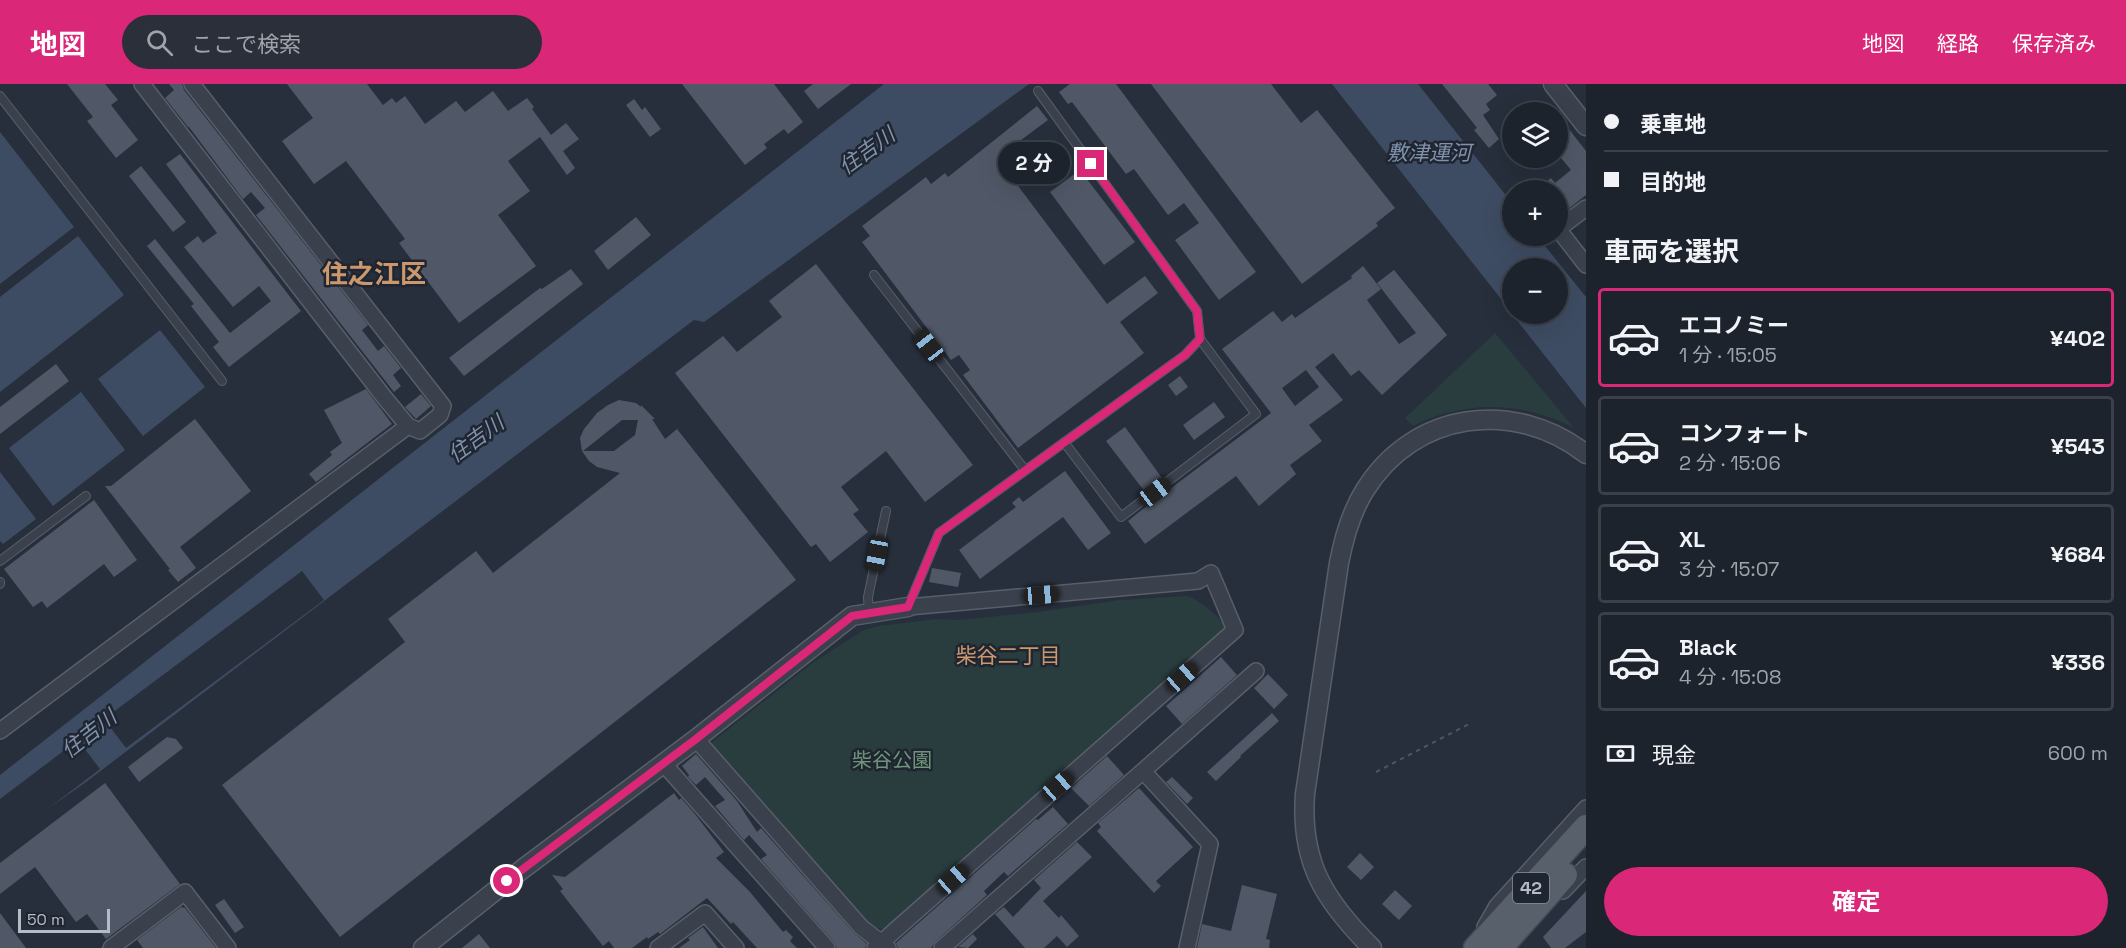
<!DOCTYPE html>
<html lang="ja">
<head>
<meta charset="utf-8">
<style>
	body { margin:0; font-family:"Space Grotesk","Noto Sans JP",sans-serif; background:#2a2f39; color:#f1f3f6; height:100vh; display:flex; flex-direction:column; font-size:22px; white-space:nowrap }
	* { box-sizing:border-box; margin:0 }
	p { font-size:20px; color:#a0a4aa }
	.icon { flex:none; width:33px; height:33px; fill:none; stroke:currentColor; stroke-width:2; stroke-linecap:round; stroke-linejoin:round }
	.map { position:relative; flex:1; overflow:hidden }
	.details { display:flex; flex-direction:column; background:#1d232d; width:540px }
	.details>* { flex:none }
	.top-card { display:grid; align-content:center; height:132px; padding:0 18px; background:#1d232d }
	.tools { position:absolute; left:1502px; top:18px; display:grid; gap:12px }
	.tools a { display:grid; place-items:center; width:66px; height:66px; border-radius:50%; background:#1d232d; box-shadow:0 6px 24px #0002,0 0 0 2px #3b4049; font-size:30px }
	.scale { position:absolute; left:18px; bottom:15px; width:92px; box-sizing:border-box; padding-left:6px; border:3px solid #b6bcc7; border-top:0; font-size:16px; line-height:21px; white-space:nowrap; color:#b6bcc7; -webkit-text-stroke:4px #1f2631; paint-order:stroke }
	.end { position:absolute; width:27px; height:27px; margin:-14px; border:8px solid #db2777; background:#fff; box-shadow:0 0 0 3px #fff }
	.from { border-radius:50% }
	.bubble { position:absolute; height:42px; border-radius:21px; background:#1d232d; box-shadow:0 6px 24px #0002,0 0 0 2px #3b4049; font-size:20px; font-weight:700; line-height:42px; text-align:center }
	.car { position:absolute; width:18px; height:36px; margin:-18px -9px; border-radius:8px; box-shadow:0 0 4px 2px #0007; background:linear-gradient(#222 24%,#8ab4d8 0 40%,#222 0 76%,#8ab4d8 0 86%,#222 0) }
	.top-card b { display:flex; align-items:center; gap:21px; height:57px; font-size:22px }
	.top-card b+b { border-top:2px solid #3b4049 }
	.top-card i { width:15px; height:15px; background:#f1f3f6 }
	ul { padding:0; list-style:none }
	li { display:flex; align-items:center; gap:18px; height:99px; margin:0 12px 9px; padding:0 6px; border:3px solid #3b4049; border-radius:6px }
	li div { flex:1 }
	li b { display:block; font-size:22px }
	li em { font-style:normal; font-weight:700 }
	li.active { border-color:#db2777 }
	li>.icon { width:54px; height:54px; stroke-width:1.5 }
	h2 { padding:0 18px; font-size:27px; line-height:72px }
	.pay { display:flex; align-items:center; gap:15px; height:66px; padding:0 18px; font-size:22px }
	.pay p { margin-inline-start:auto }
	.button { display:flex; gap:12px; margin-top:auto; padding:12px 18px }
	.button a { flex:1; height:69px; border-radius:36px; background:#db2777; color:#fff; font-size:24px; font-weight:700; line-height:69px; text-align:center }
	header { display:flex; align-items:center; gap:36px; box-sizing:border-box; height:84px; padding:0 30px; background:#db2777; color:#fff }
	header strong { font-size:28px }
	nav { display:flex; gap:33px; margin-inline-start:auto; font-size:21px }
	.search { width:420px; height:54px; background:#2a2f39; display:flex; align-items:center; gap:15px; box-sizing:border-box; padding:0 21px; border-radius:33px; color:#a0a4aa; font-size:22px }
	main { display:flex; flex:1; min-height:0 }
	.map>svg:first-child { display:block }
	.green { fill:#293c3e }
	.water { fill:#3e4c63 }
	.pier { fill:#272f3c }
	.building { fill:#505867; fill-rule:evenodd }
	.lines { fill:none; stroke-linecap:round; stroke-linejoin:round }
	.service-casing { stroke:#585f6a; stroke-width:10 }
	.minor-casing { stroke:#585f6a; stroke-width:18 }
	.tertiary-casing { stroke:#585f6a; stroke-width:21 }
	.primary-casing { stroke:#434a55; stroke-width:27 }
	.path { stroke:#48595c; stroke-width:2; stroke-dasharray:4.5 4.5; stroke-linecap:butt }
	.service { stroke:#3a414c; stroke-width:8 }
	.minor { stroke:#3a414c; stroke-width:15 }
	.tertiary { stroke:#3a414c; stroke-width:18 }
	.primary { stroke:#58606c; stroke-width:24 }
	.route { stroke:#db2777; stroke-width:8 }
	.labels { text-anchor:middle; stroke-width:5; stroke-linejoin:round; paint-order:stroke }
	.shield { fill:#1f2631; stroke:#898f9a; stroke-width:1.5 }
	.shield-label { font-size:18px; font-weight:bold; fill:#b6bcc7 }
	.park-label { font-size:20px; fill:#6f9679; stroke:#1f2631 }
	.water-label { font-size:21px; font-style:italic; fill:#8192ac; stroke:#1f2631 }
	.neighbourhood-label { font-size:21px; fill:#cb986d; stroke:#1f2631 }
	.district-label { font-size:26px; font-weight:bold; fill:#cb986d; stroke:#1f2631 }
</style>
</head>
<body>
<header>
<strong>地図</strong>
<div class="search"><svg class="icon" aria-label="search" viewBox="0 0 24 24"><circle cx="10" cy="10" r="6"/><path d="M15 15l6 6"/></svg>ここで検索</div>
<nav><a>地図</a><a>経路</a><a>保存済み</a></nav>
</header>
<main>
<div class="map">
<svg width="1586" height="864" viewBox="0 0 1586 864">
	<rect width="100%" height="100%" fill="#272f3c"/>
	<path class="green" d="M1495 249 1574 344C1521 317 1466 316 1413 342L1405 334Z
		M1187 512C1205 519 1216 531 1229 545L1215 552 890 845 871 844 716 668 712 658 814 578 864 546 879 542 937 535 959 536 1038 528 1120 516Z"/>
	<path class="water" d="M884 0H1029L704 238 694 236 86 698 0 758V691Z
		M1332 0H1418L1512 119V152H1537L1586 213V324L1512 230H1557V184H1512V229Z
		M0 48 74 143 0 200Z
		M78 152 124 211 0 308V213Z
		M160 246 205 303 143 352 98 295Z
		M81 308 125 366 53 422 9 364Z
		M0 388 36 435 3 460 0 457Z"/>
	<path class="pier" d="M302 487 324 516 126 664 104 635Z
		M78 656 100 685 0 761V715Z"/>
	<path class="building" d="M67 0H105L118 16 111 21 138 56 116 74 87 37 93 33Z
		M169 0H182L184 6 368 241 362 246 378 267 384 262 401 284 393 291 401 302 394 308 256 131 265 124 251 108 243 115 189 43H188L165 14 174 6Z
		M287 0H367L383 21 392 14 396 19 405 12 425 40 456 17 465 28 493 7 508 27 527 14 534 23 532 25 551 51 566 39 579 55 563 67 575 84 567 91 540 53 508 77 530 107 498 131 536 182 459 239 399 159 405 155 346 77 314 100 282 57 313 34Z
		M682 0H774L803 38 788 50 784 45 764 60 767 64 745 81Z
		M813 0H851L818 25 804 7Z
		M1070 0H1116L1256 188 1219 216 1175 156 1199 139 1184 119 1168 131 1134 85 1126 90 1072 18 1068 20 1059 8Z
		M1151 0H1271L1301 39 1317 26 1395 124 1376 139 1378 142 1302 200Z
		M1442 0H1488L1497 11 1486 20 1490 26 1483 31 1499 55 1489 64 1474 46 1477 44 1474 40Z
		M634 15 642 26 645 23 661 45 650 53 626 21Z
		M1037 22 1048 36 997 74 1107 220 1145 192 1158 209 1120 238 1144 269 1018 364 963 291 970 286 959 271 951 276 862 158 870 152 862 142 926 93 931 100 945 89 948 93Z
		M1568 44 1586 67V111L1557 134V106H1536L1551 94 1555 99 1571 86 1557 69V53Z
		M180 70 301 227 229 283 213 263 219 258 191 222 194 220 147 162 155 155 230 249 271 217 259 202 233 223 184 163 198 152 203 159 217 149 166 80Z
		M141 82 186 138 173 148 129 92Z
		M1080 86 1135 158 1104 181 1050 108Z
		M636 133 651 151 608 186 594 167Z
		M816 180 973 381 925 418 886 367 841 403 859 426 853 430 868 448 830 478 816 460 811 463 675 289 723 252 737 268 782 233 769 217Z
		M1363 182 1381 205 1367 216 1399 260 1416 249 1377 199 1394 186 1447 251 1382 311 1359 286 1351 292 1333 269 1315 283 1343 316 1309 341 1322 357 1290 381 1296 390 1259 422 1236 392 1145 460 1128 437 1169 404 1170 405 1271 329 1222 265 1273 227 1282 238 1292 230 1295 234 1352 194 1351 192ZM1306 286 1319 303 1295 322 1282 304Z
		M571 185 583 200 464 292 449 274 540 204 542 205Z
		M56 280 69 297 0 350V323Z
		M1180 292 1188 303 1176 312 1168 301Z
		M366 305 392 340 316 398 309 390 332 371 330 368 342 359 324 326Z
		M421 310 431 322 416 335 405 323Z
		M619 316 636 319 641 323V321L655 335H652L665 355 677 345 796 496 340 853 222 701 405 558 388 535 476 467 493 489 620 389 597 383 589 377 582 367 580 354 584 345 597 329 608 321ZM622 336H638L635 351 614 367H583Z
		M1214 318 1225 333 1194 356 1183 341Z
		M195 335 251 407 180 463 196 484 178 498 168 486 170 485 105 402H111Z
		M1125 343 1162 394 1145 408 1106 357Z
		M1065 387 1111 449 1088 466 1063 433 980 495 959 466 1016 423 1012 419 1019 413 1023 418Z
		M94 416 137 476 114 493 104 480 47 524 42 517 33 523 4 485Z
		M932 484 961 489 958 503 929 498Z
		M1221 573 1237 591 1182 640 1166 622Z
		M1268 590 1288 611 1274 625 1254 604Z
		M1272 629 1279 637 1240 672 1241 673 1216 697 1207 688Z
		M167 653 176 655 183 664 139 698 128 683Z
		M696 670 737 717 757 748 761 744 854 849 867 860 865 864H837L834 858 761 775 767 771 749 751 744 756 715 722 725 716 705 693 696 701 688 693 689 691 682 682Z
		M1107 672 1124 691 1089 722 1071 704Z
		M1172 693 1193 714 1187 720 1166 698Z
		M105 699 180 800 106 855 87 830 76 838 35 783 0 810V779Z
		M1139 704 1193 763 1156 797 1161 802 1154 809 1097 747 1101 743 1098 739Z
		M674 709 679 716 681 714 695 730 724 768 716 774 750 808 783 848 786 846 793 853 790 857 797 864H757L733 838 731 840 707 814 660 850 658 848 648 855 647 853 632 864H614L609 857 603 862 560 807 563 805 552 791 565 793Z
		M1053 723 1068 740 1008 792 1004 788 984 807 987 811 936 857 931 864H898L896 859 1036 735 1038 736Z
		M1077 758 1092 773 1043 817 1059 834 1061 831 1079 852 1067 863 1057 852 1044 864H1025L995 830 1004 823 1013 833 1041 804 1034 796Z
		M1360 769 1374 783 1361 796 1347 783Z
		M1242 801 1277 810 1266 855 1270 856 1269 864H1197L1202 840 1231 847Z
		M1395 806 1412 822 1399 836 1382 820Z
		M1586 807V848L1565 864H1551L1543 853Z
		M224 815 244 843 235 849 215 821Z
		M181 823 185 824 216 864H143L137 856Z
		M0 829 26 864H0Z
		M703 843 718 864H679L690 856 688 854Z
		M479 850 490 864H462Z
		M973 850 977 855 968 864 958 863Z"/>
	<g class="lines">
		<g class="service-casing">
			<path id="service" d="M0 12 222 297
				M874 191 1025 386
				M1064 358 1121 433 1256 330 1200 255
				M0 477 86 412
				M0 498V500
				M908 523 939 449 1185 271 1200 255 1197 227 1038 7
				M869 529 868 513 886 427"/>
		</g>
		<g class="minor-casing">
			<path id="minor" d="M142 0 384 313 408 342 420 347 440 331 443 322 192 0
				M1586 124 1558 145 1586 181
				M0 647 408 342
				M696 655 861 843 888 864
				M663 679 827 864
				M1143 687 1256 587
				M1563 807 1586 783
				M1485 843 1497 822 1586 724
				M111 864 185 808 228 864
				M658 864 705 829 736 864
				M875 864 1235 546 1211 489 1198 497 908 523
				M942 864 1143 687 1210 760 1187 864"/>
		</g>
		<g class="tertiary-casing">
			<path id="tertiary" d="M1553 0 1586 42
				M423 864 524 784 696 655 852 532 908 523
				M1372 864C1325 817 1300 779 1305 710L1339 479C1344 453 1351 428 1365 406 1414 327 1514 314 1586 370"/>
		</g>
		<g class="primary-casing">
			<path id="primary" d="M1476 864 1586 743
				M1500 864 1565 791"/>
		</g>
		<path class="path" d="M1376 688 1471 639"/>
		<use href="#service" class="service"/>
		<use href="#minor" class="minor"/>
		<use href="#tertiary" class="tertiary"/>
		<use href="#primary" class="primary"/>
	</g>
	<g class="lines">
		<path class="route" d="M507 797 696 655 852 532 908 523 939 449 1185 271 1200 255 1197 227 1091 80"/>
	</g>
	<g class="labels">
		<rect class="shield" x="1513" y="789" width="36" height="30" rx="4.5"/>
		<g class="shield-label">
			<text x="1531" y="810">42</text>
		</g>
		<g class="park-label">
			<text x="892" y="683">柴谷公園</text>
		</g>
		<g class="water-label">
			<text transform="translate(867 67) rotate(-36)" y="7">住吉川</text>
			<text x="1429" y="76">敷津運河</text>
			<text transform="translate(476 355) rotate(-36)" y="7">住吉川</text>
			<text transform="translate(89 650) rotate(-38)" y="7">住吉川</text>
		</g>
		<g class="neighbourhood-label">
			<text x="1008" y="579">柴谷二丁目</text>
		</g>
		<g class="district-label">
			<text x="374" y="199">住之江区</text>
		</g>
	</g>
</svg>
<div class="tools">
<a><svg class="icon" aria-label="layers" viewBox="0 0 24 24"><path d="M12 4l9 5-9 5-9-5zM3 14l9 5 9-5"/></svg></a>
<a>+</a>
<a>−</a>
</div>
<div class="scale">50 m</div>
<i class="end from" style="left:507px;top:797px"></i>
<i class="end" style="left:1091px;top:80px"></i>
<div class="bubble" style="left:998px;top:58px;width:72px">2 分</div>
<i class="car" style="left:929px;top:262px;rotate:322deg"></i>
<i class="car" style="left:1155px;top:408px;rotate:53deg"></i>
<i class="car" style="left:877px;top:470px;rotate:191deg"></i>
<i class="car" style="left:1041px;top:511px;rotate:85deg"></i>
<i class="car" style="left:1182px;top:593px;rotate:49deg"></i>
<i class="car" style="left:1058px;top:702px;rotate:49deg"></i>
<i class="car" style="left:953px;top:795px;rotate:49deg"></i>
</div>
<section class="details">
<div class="top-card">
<b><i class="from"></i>乗車地</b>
<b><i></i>目的地</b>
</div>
<h2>車両を選択</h2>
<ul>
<li class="active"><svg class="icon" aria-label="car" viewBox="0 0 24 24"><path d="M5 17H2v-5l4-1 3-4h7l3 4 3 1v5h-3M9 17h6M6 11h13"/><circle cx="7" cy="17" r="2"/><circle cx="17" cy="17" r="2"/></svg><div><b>エコノミー</b><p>1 分 · 15:05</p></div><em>¥402</em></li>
<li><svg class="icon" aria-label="car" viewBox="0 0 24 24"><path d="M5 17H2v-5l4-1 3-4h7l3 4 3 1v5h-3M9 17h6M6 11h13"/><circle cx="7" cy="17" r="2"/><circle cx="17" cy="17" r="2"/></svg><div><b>コンフォート</b><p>2 分 · 15:06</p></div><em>¥543</em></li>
<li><svg class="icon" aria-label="car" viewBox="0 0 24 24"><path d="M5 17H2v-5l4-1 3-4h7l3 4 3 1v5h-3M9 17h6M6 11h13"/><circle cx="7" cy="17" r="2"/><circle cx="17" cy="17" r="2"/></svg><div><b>XL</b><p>3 分 · 15:07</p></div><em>¥684</em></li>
<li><svg class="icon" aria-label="car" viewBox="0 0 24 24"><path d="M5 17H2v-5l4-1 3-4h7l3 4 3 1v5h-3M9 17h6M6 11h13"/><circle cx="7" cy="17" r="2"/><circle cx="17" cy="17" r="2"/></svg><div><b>Black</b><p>4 分 · 15:08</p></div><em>¥336</em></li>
</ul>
<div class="pay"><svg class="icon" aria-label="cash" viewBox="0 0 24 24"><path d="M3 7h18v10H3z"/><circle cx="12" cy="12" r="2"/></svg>現金<p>600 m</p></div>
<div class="button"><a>確定</a></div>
</section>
</main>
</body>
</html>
